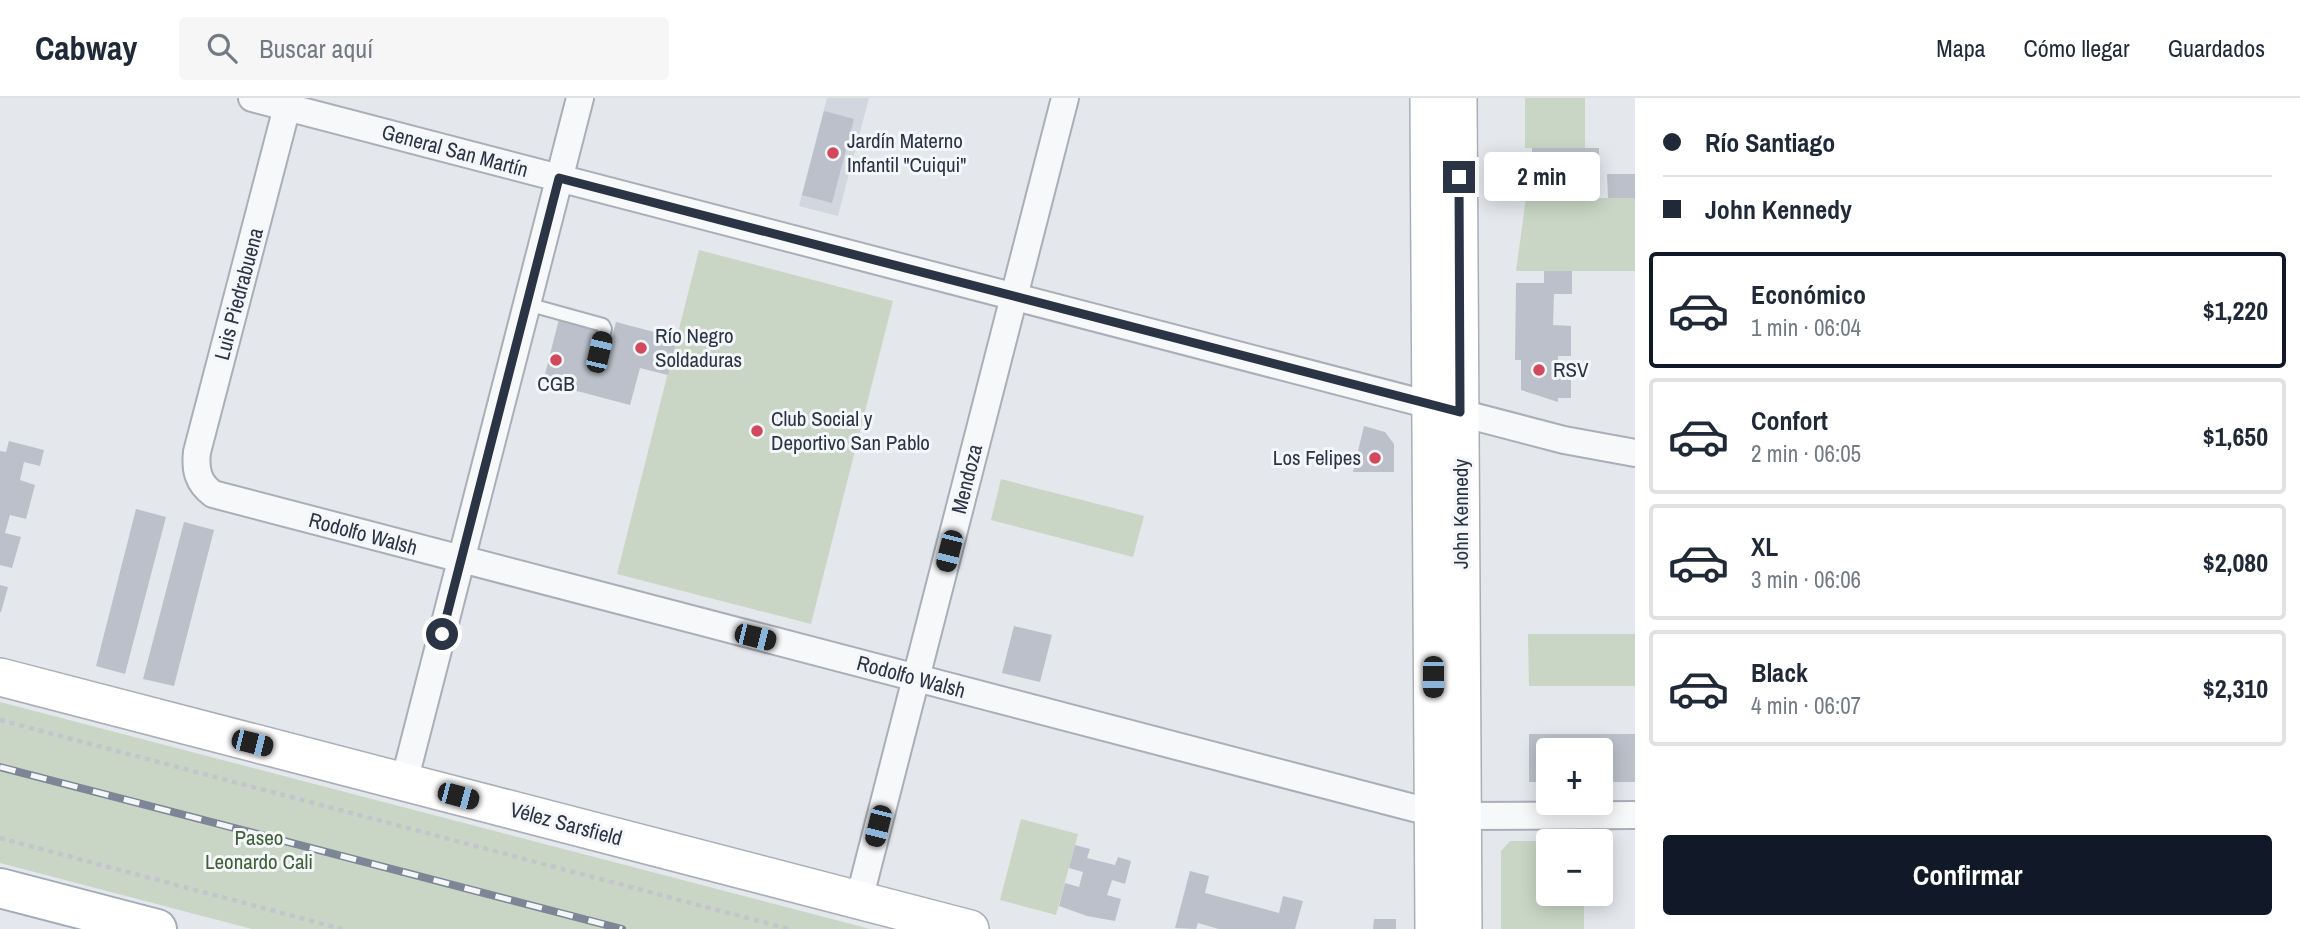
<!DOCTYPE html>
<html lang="es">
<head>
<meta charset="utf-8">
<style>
	body { margin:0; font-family:"Archivo Narrow",sans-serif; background:#f6f6f7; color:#1f2937; height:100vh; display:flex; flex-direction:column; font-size:26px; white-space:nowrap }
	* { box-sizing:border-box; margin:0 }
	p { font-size:23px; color:#747a83 }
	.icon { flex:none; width:38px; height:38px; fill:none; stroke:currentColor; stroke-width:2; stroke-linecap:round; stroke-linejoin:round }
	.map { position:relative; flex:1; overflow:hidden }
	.drawer { display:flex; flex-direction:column; background:#fff; width:665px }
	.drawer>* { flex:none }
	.guide { display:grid; align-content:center; height:154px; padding:0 28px; background:#fff }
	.tools { position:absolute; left:1536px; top:640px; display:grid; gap:14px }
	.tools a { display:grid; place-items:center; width:77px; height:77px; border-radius:7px; background:#fff; box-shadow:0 4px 18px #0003; font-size:35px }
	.end { position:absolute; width:32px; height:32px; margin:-16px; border:9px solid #2b3445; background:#fff; box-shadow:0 0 0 4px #fff }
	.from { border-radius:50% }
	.bubble { position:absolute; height:49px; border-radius:7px; background:#fff; box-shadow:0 4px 18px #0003; font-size:23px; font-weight:700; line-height:49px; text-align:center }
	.car { position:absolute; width:21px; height:42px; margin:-21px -10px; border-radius:9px; box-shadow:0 0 5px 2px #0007; background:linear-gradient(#222 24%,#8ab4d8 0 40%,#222 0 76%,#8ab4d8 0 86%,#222 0) }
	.guide b { display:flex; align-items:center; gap:24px; height:66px; font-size:26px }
	.guide b+b { border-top:2px solid #e0e1e3 }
	.guide i { width:18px; height:18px; background:#1f2937 }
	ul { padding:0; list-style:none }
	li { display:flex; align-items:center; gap:21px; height:116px; margin:0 14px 10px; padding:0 14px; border:4px solid #e0e1e3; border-radius:7px }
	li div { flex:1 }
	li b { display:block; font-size:26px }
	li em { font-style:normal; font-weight:700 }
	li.on { border-color:#111827 }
	li>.icon { width:63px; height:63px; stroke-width:1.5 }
	.primary-button { display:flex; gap:14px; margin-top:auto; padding:14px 28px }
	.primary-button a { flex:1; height:80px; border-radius:7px; background:#111827; color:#fff; font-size:28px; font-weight:700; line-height:80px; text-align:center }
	header { display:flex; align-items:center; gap:42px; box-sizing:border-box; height:98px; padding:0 35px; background:#fff; border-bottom:2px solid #e0e1e3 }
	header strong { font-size:33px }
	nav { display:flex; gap:38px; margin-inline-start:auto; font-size:24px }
	.search { width:490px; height:63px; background:#f6f6f7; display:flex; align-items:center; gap:18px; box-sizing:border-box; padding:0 24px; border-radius:7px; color:#747a83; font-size:26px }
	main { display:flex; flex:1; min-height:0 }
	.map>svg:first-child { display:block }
	.built { fill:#d2d6de }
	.green { fill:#c9d6c5 }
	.building { fill:#bbc0ca }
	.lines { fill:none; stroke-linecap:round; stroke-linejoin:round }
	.lane-casing { stroke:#a9aeb7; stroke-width:16 }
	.street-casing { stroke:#a9aeb7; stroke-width:30 }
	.secondary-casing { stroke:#a9aeb7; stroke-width:40 }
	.primary-casing { stroke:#a3abb8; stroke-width:42 }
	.path { stroke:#c2c5cb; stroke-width:4.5; stroke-dasharray:5 5; stroke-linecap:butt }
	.lane { stroke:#f7f8fa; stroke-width:12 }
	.street { stroke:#f7f8fa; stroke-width:26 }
	.secondary { stroke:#fff; stroke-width:37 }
	.primary { stroke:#fff; stroke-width:38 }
	.rail-casing { stroke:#7d8696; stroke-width:8 }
	.rail { stroke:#f4f6f9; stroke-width:5; stroke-dasharray:16; stroke-linecap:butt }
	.route { stroke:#2b3445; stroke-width:9 }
	.poi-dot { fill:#d1495b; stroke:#f4f6f9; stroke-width:2.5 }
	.labels { text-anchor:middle; stroke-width:6; stroke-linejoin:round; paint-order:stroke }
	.poi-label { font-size:21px; fill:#2b3445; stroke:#f4f6f9; text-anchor:start }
	.street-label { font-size:21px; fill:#2b3445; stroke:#f4f6f9 }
	.park-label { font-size:21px; fill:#3f6138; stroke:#f4f6f9 }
</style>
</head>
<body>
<header>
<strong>Cabway</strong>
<div class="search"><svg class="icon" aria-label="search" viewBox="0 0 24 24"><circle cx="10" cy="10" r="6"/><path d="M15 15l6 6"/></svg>Buscar aquí</div>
<nav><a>Mapa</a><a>Cómo llegar</a><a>Guardados</a></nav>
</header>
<main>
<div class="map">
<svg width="1635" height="831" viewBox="0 0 1635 831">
	<rect width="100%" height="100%" fill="#e4e7ec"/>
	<path class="built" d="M827 0H869L838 118 799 108Z"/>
	<path class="green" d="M1525 0H1585V50H1525Z
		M1526 100H1635V173H1516Z
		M699 152 893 203 811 526 617 476Z
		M1001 381 1144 418 1133 459 991 422Z
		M1528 536H1635V588H1529Z
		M0 604 870 831H252L0 765Z
		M1021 721 1078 736 1056 817 1000 802Z
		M1510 743H1584L1549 744V796H1584V831H1501V753Z"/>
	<path class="building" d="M824 13 854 21 832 105 802 97Z
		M1532 50H1599V100H1532Z
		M1607 76H1635V100H1608Z
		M1544 173H1572V196H1554L1553 227 1571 228V258H1558L1557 281H1571V300H1558V304L1521 292V262H1515L1516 185H1544Z
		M559 221 598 230 591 257 606 261 616 224 677 240 668 277 640 270 630 307 543 284Z
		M1364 328 1385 334 1394 346V374H1353Z
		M9 343 44 352 40 368 24 364 20 382 35 387 26 421 10 417 5 435 21 439 12 470 0 467V353L6 354Z
		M136 411 166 419 125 576 96 568Z
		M184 424 214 432 174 588 143 581Z
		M0 487 8 489 1 514H0Z
		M1014 528 1052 537 1040 584 1002 575Z
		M1529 636H1635V684H1601V653H1549V684H1529Z
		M1075 747 1090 751 1087 760 1115 767 1118 759 1131 763 1125 786 1112 782 1107 797 1121 801 1115 823 1087 818 1059 808 1065 785 1079 789 1083 774 1069 770Z
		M1190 773 1209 778 1205 795 1279 815 1283 798 1303 803 1295 831H1219L1198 825 1196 831 1175 830Z
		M1374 821H1396V831H1373Z"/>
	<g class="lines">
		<g class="lane-casing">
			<path id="lane" d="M527 206 603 227 605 231 599 254"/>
		</g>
		<g class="street-casing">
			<path id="street" d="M252 0 1564 342 1635 355
				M287 9 197 354C195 372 198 385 213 396L1433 715 1462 718 1635 717
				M404 684 580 0
				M859 802 1065 0"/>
		</g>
		<g class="secondary-casing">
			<path id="secondary" d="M1429 0 1434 831
				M1458 0 1463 831
				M0 579 970 831"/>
		</g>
		<g class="primary-casing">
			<path id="primary" d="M0 790 157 831"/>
		</g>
		<path class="path" d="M0 622 789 831
			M0 740 342 831"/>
		<use href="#lane" class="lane"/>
		<use href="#street" class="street"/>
		<use href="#secondary" class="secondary"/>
		<use href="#primary" class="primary"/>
		<g class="rail-casing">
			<path id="rail" d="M0 669 622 831"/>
		</g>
		<use href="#rail" class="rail"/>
	</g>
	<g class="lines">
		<path class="route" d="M442 536 559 80 1460 314 1459 79"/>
	</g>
	<g class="poi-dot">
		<circle cx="833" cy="55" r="7"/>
		<circle cx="641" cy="250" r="7"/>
		<circle cx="556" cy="262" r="7"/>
		<circle cx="1539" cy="272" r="7"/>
		<circle cx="757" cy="333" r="7"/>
		<circle cx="1375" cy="360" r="7"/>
	</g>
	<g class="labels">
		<g class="poi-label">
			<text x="847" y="50">Jardín Materno<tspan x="847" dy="24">Infantil "Cuiqui"</tspan></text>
			<text x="655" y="245">Río Negro<tspan x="655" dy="24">Soldaduras</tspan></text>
			<text x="1553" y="279">RSV</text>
			<text x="556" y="293" text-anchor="middle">CGB</text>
			<text x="771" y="328">Club Social y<tspan x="771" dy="24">Deportivo San Pablo</tspan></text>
			<text x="1361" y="367" text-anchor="end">Los Felipes</text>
		</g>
		<g class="street-label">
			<text transform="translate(455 53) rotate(15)" y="7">General San Martín</text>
			<text transform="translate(239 196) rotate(-75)" y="7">Luis Piedrabuena</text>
			<text transform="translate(967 381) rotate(-76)" y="7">Mendoza</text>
			<text transform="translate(1461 416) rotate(-90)" y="7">John Kennedy</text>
			<text transform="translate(363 436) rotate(15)" y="7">Rodolfo Walsh</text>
			<text transform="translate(911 579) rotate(15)" y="7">Rodolfo Walsh</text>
			<text transform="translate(566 726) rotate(15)" y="7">Vélez Sarsfield</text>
		</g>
		<g class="park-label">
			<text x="259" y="747">Paseo<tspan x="259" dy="24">Leonardo Cali</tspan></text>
		</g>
	</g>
</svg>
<div class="tools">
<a>+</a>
<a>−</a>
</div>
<i class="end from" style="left:442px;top:536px"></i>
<i class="end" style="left:1459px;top:79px"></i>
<div class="bubble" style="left:1484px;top:54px;width:116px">2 min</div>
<i class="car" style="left:599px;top:254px;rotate:13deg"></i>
<i class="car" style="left:949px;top:453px;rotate:194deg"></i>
<i class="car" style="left:755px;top:539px;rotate:104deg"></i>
<i class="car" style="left:1433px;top:579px;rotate:180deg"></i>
<i class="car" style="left:252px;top:645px;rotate:104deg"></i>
<i class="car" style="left:458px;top:698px;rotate:105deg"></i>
<i class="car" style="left:878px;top:728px;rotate:194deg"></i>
</div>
<section class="drawer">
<div class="guide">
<b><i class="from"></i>Río Santiago</b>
<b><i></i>John Kennedy</b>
</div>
<ul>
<li class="on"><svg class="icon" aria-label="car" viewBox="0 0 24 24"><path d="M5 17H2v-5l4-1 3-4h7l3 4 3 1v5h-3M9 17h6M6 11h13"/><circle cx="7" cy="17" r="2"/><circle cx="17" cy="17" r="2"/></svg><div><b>Económico</b><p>1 min · 06:04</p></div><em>$1,220</em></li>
<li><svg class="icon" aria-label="car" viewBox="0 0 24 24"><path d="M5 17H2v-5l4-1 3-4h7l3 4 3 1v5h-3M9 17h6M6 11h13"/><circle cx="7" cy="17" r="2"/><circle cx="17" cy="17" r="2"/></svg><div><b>Confort</b><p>2 min · 06:05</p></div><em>$1,650</em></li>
<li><svg class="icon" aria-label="car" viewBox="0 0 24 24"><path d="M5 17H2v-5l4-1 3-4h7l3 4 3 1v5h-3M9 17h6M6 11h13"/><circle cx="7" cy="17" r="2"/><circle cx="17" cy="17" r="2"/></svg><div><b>XL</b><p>3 min · 06:06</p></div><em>$2,080</em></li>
<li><svg class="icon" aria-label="car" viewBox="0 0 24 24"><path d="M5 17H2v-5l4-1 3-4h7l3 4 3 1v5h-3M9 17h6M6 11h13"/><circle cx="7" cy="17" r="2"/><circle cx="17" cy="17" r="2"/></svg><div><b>Black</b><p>4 min · 06:07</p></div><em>$2,310</em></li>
</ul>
<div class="primary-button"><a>Confirmar</a></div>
</section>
</main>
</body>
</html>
